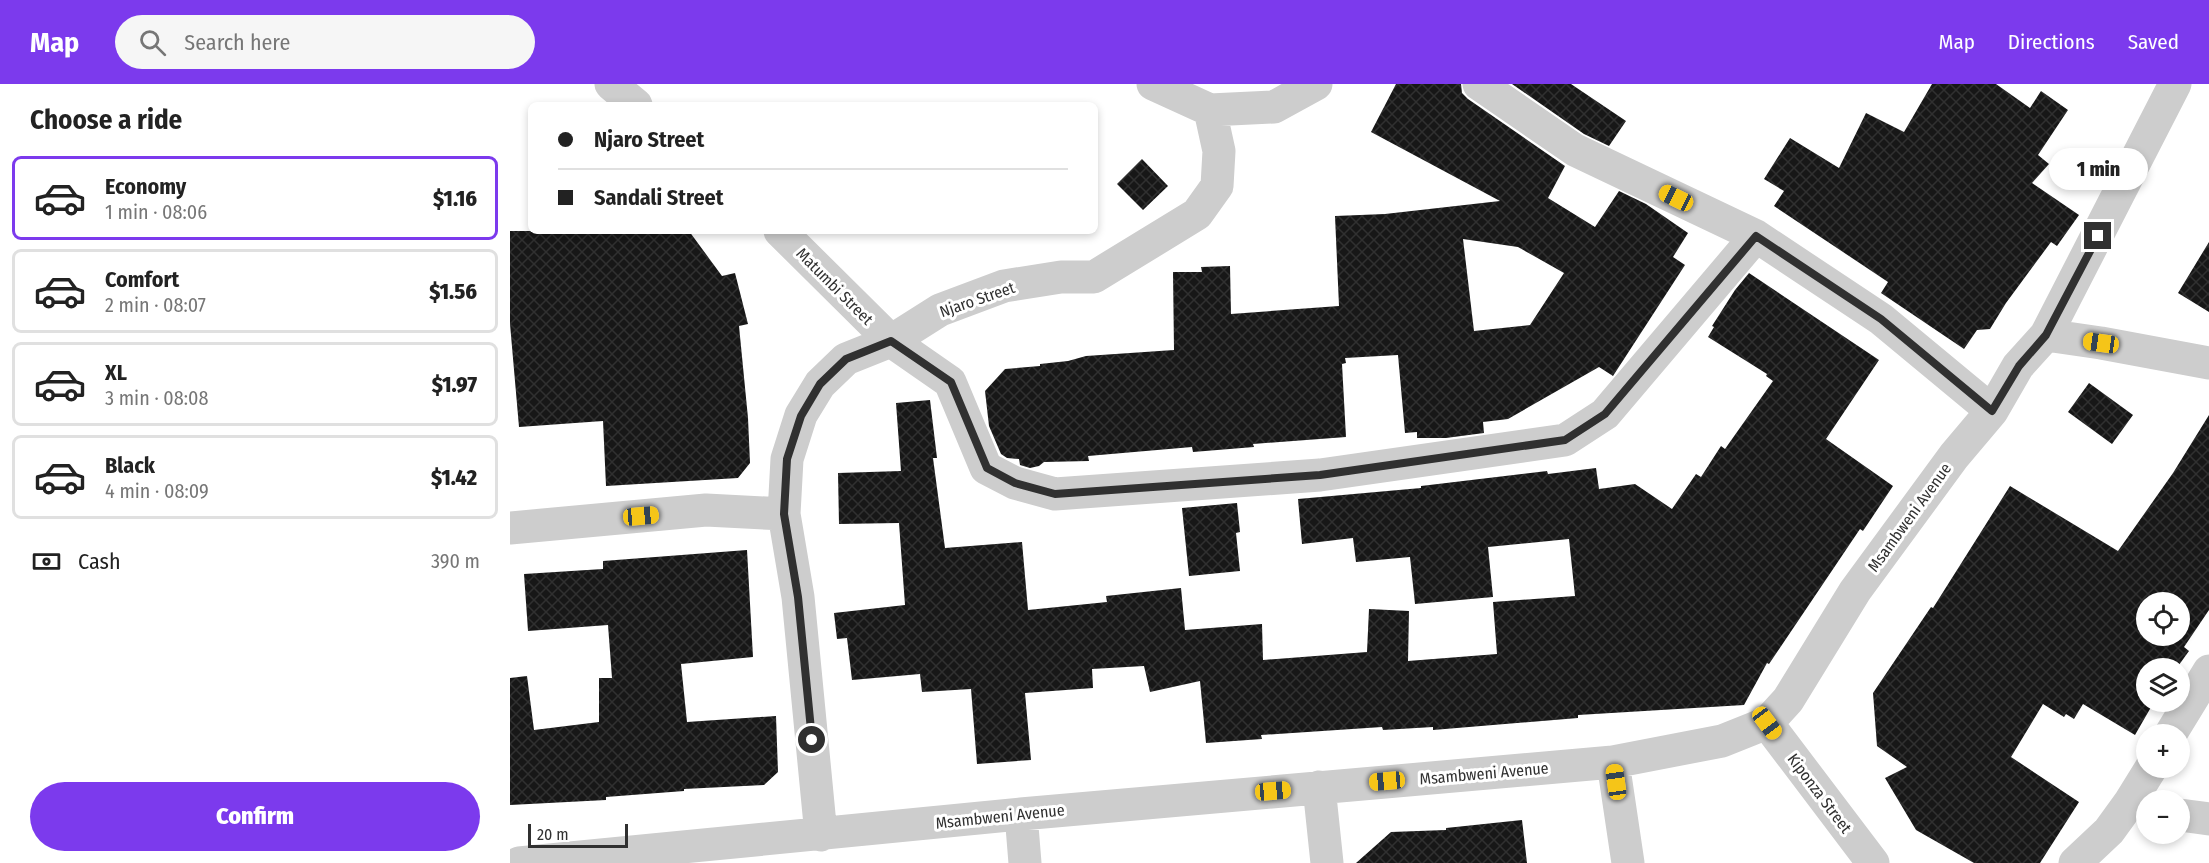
<!DOCTYPE html>
<html lang="en">
<head>
<meta charset="utf-8">
<style>
	body { margin:0; font-family:"Fira Sans Condensed",sans-serif; background:#f6f6f6; color:#222; height:100vh; display:flex; flex-direction:column; font-size:22px; white-space:nowrap }
	* { box-sizing:border-box; margin:0 }
	p { font-size:20px; color:#767676 }
	.icon { flex:none; width:33px; height:33px; fill:none; stroke:currentColor; stroke-width:2; stroke-linecap:round; stroke-linejoin:round }
	.map { position:relative; flex:1; overflow:hidden }
	.drawer { display:flex; flex-direction:column; background:#fff; width:510px }
	.drawer>* { flex:none }
	.hud { position:absolute; left:18px; top:18px; width:570px; height:132px; border-radius:9px; box-shadow:0 3px 9px #0003; display:grid; align-content:center; height:132px; padding:0 30px; background:#fff }
	.fabs { position:absolute; left:1626px; top:508px; display:grid; gap:12px }
	.fabs a { display:grid; place-items:center; width:54px; height:54px; border-radius:50%; background:#fff; box-shadow:0 3px 9px #0003; font-size:30px }
	.scale { position:absolute; left:18px; bottom:15px; width:100px; box-sizing:border-box; padding-left:6px; border:3px solid #303030; border-top:0; font-size:16px; line-height:21px; white-space:nowrap; color:#303030; -webkit-text-stroke:4px #fff; paint-order:stroke }
	.end { position:absolute; width:27px; height:27px; margin:-14px; border:8px solid #303030; background:#fff; box-shadow:0 0 0 3px #fff }
	.from { border-radius:50% }
	.bubble { position:absolute; height:42px; border-radius:21px; background:#fff; box-shadow:0 3px 9px #0003; font-size:20px; font-weight:800; line-height:42px; text-align:center }
	.car { position:absolute; width:18px; height:36px; margin:-18px -9px; border-radius:8px; box-shadow:0 0 4px 2px #0007; background:linear-gradient(#f5c518 24%,#345 0 40%,#f5c518 0 76%,#345 0 86%,#f5c518 0) }
	.hud b { display:flex; align-items:center; gap:21px; height:57px; font-size:22px }
	.hud b+b { border-top:2px solid #e0e0e0 }
	.hud i { width:15px; height:15px; background:#222 }
	ul { padding:0; list-style:none }
	li { display:flex; align-items:center; gap:18px; height:84px; margin:0 12px 9px; padding:0 18px; border:3px solid #e0e0e0; border-radius:9px }
	li div { flex:1 }
	li b { display:block; font-size:22px }
	li em { font-style:normal; font-weight:800 }
	li.selected { border-color:#7c3aed }
	li>.icon { width:54px; height:54px; stroke-width:1.5 }
	h2 { padding:0 30px; font-size:27px; line-height:72px }
	.pay { display:flex; align-items:center; gap:15px; height:66px; padding:0 30px; font-size:22px }
	.pay p { margin-inline-start:auto }
	.cta { display:flex; gap:12px; margin-top:auto; padding:12px 30px }
	.cta a { flex:1; height:69px; border-radius:36px; background:#7c3aed; color:#fff; font-size:24px; font-weight:800; line-height:69px; text-align:center }
	header { display:flex; align-items:center; gap:36px; box-sizing:border-box; height:84px; padding:0 30px; background:#7c3aed; color:#fff }
	header strong { font-size:28px }
	nav { display:flex; gap:33px; margin-inline-start:auto; font-size:21px }
	.search { width:420px; height:54px; background:#f6f6f6; display:flex; align-items:center; gap:15px; box-sizing:border-box; padding:0 21px; border-radius:33px; color:#767676; font-size:22px }
	main { display:flex; flex:1; min-height:0 }
	.map>svg:first-child { display:block }
	.building { fill:url(#building-cross-hatch); fill-rule:evenodd }
	.lines { fill:none; stroke-linecap:round; stroke-linejoin:round }
	.minor { stroke:#cdcdcd; stroke-width:33 }
	.route { stroke:#303030; stroke-width:8 }
	.labels { text-anchor:middle; stroke-width:6; stroke-linejoin:round; paint-order:stroke }
	.street-label { font-size:16px; fill:#303030; stroke:#fff }
</style>
</head>
<body>
<header>
<strong>Map</strong>
<div class="search"><svg class="icon" aria-label="search" viewBox="0 0 24 24"><circle cx="10" cy="10" r="6"/><path d="M15 15l6 6"/></svg>Search here</div>
<nav><a>Map</a><a>Directions</a><a>Saved</a></nav>
</header>
<main>
<section class="drawer">
<h2>Choose a ride</h2>
<ul>
<li class="selected"><svg class="icon" aria-label="car" viewBox="0 0 24 24"><path d="M5 17H2v-5l4-1 3-4h7l3 4 3 1v5h-3M9 17h6M6 11h13"/><circle cx="7" cy="17" r="2"/><circle cx="17" cy="17" r="2"/></svg><div><b>Economy</b><p>1 min · 08:06</p></div><em>$1.16</em></li>
<li><svg class="icon" aria-label="car" viewBox="0 0 24 24"><path d="M5 17H2v-5l4-1 3-4h7l3 4 3 1v5h-3M9 17h6M6 11h13"/><circle cx="7" cy="17" r="2"/><circle cx="17" cy="17" r="2"/></svg><div><b>Comfort</b><p>2 min · 08:07</p></div><em>$1.56</em></li>
<li><svg class="icon" aria-label="car" viewBox="0 0 24 24"><path d="M5 17H2v-5l4-1 3-4h7l3 4 3 1v5h-3M9 17h6M6 11h13"/><circle cx="7" cy="17" r="2"/><circle cx="17" cy="17" r="2"/></svg><div><b>XL</b><p>3 min · 08:08</p></div><em>$1.97</em></li>
<li><svg class="icon" aria-label="car" viewBox="0 0 24 24"><path d="M5 17H2v-5l4-1 3-4h7l3 4 3 1v5h-3M9 17h6M6 11h13"/><circle cx="7" cy="17" r="2"/><circle cx="17" cy="17" r="2"/></svg><div><b>Black</b><p>4 min · 08:09</p></div><em>$1.42</em></li>
</ul>
<div class="pay"><svg class="icon" aria-label="cash" viewBox="0 0 24 24"><path d="M3 7h18v10H3z"/><circle cx="12" cy="12" r="2"/></svg>Cash<p>390 m</p></div>
<div class="cta"><a>Confirm</a></div>
</section>
<div class="map">
<svg width="1699" height="779" viewBox="0 0 1699 779">
	<defs>
		<pattern id="building-cross-hatch" width="8" height="8" patternUnits="userSpaceOnUse" patternTransform="scale(1.5)"><rect width="8" height="8" fill="#171717"/><path d="M0 0l8 8M0 8l8-8" fill="none" stroke="#303030"/></pattern>
	</defs>
	<rect width="100%" height="100%" fill="#fff"/>
	<path class="building" d="M886 0H951L952 9 958 15 1055 82 1038 114 1085 143 1109 107 1136 120 1178 149 1163 173 1175 181 1103 292 1089 283 998 335 973 338 974 349 936 354H907V348L895 349 888 271 835 274 836 279 832 280 836 353 743 360 744 363 683 368 682 363 578 372 579 377 534 378 529 382 520 384 510 381 509 375 497 374 491 370 479 342 475 307 495 285 530 282V280L558 277 576 272 664 266 663 188H692L691 183 720 182 721 230 829 222 825 132 875 130 990 117 861 48ZM953 155 1008 163 1054 189 1020 241 964 247Z
		M1002 0H1061L1116 37 1099 62 1074 50Z
		M1422 0H1486L1520 24 1531 7 1558 26 1528 71 1539 80 1522 99 1569 131 1547 162 1541 158 1496 219 1480 245 1467 246 1454 265 1371 209 1378 198 1264 122 1274 107 1254 95 1280 54 1329 84 1356 29 1394 48Z
		M632 75 658 102 633 126 607 100Z
		M0 147H179L212 192 225 189 238 240 229 242 238 334 240 379 228 394 96 402 93 337 9 343 0 240Z
		M1699 158V228L1668 209Z
		M1239 189 1369 276 1316 355 1383 402 1353 447 1350 445 1259 580 1257 579 1234 621 1068 631V634L923 646V643L873 646 872 643 751 651 752 655 696 659 690 597 640 608 634 582 582 585 583 604 515 609 521 676 467 680 461 605 412 608 410 590 342 596 337 554 327 555 324 529 395 521 389 439 329 440 328 389 391 387 386 319 420 316 427 374H423L435 464 512 458 518 526 597 518 596 512 671 504 675 546 752 540 753 576 857 568 859 525 899 527 898 577 987 570 983 518 1065 512 1059 455 978 463 983 513 905 520 900 473 846 478 843 454 792 460 788 415 911 404V402L1037 387 1038 390 1086 384 1089 405 1125 400 1162 425 1186 390 1191 393 1211 362 1215 365 1263 297 1256 292 1257 290 1198 253 1204 243 1202 242 1225 206Z
		M1579 299 1623 331 1602 360 1558 328Z
		M1699 331V526L1674 563 1679 567 1666 585H1636V618H1644L1625 651 1573 620 1564 635 1556 630 1554 633 1533 620 1501 673 1569 718 1530 779H1464L1406 746 1375 694 1397 683 1367 662 1363 609 1421 523 1423 524 1500 402 1608 467 1663 389ZM1636 519H1670V552H1636Z
		M727 419 730 448 726 449 730 487 679 492 672 424Z
		M237 466 243 573 171 580 177 638 266 632 268 688 254 701 174 705V707L96 713V716L0 721V594L17 592 24 646 89 638V594H102L98 541 18 547 14 490 93 485V477Z
		M1012 736 1017 779H846L881 748 936 746V744Z"/>
	<g class="lines">
		<path class="minor" d="M101 0 126 21
			M643 0 700 26 764 23 806 0
			M969 0 1065 66 1246 152 1371 235 1482 327
			M270 147 381 257 440 298 476 384 505 399 545 410 810 391 1055 356 1095 330 1246 152
			M1536 251 1665 0
			M0 444 196 426 274 430
			M1257 639 1363 779
			M1660 651 1699 587
			M1103 678 1118 779
			M809 703 817 779
			M511 730 515 779
			M1670 731 1699 735
			M311 751 288 513 274 430 277 375 291 331 310 300 336 275 381 257 430 226 494 202 551 193H584L687 130 707 102 709 67 700 26
			M9 779 511 730 1103 678 1212 657 1257 639 1278 616 1345 507 1444 372 1482 327 1508 282 1536 251 1591 259 1699 279
			M1565 779 1599 747 1620 718 1641 684"/>
	</g>
	<g class="lines">
		<path class="route" d="M302 656 288 513 274 430 277 375 291 332 310 300 336 275 381 257 441 298 477 384 505 399 545 410 810 391 1055 356 1095 330 1246 152 1371 235 1482 327 1509 282 1536 251 1588 152"/>
	</g>
	<g class="labels">
		<g class="street-label">
			<text transform="translate(325 202) rotate(45)" y="6">Matumbi Street</text>
			<text transform="translate(467 215) rotate(-19)" y="6">Njaro Street</text>
			<text transform="translate(1399 433) rotate(-54)" y="6">Msambweni Avenue</text>
			<text transform="translate(974 689) rotate(-5)" y="6">Msambweni Avenue</text>
			<text transform="translate(1310 709) rotate(53)" y="6">Kiponza Street</text>
			<text transform="translate(490 732) rotate(-6)" y="6">Msambweni Avenue</text>
		</g>
	</g>
</svg>
<div class="fabs">
<a><svg class="icon" aria-label="locate" viewBox="0 0 24 24"><circle cx="12" cy="12" r="6"/><path d="M12 2v4M12 18v4M2 12h4M18 12h4"/></svg></a>
<a><svg class="icon" aria-label="layers" viewBox="0 0 24 24"><path d="M12 4l9 5-9 5-9-5zM3 14l9 5 9-5"/></svg></a>
<a>+</a>
<a>−</a>
</div>
<div class="scale">20 m</div>
<i class="end from" style="left:302px;top:656px"></i>
<i class="end" style="left:1588px;top:152px"></i>
<div class="bubble" style="left:1539px;top:64px;width:99px">1 min</div>
<i class="car" style="left:1166px;top:114px;rotate:296deg"></i>
<i class="car" style="left:1591px;top:259px;rotate:278deg"></i>
<i class="car" style="left:131px;top:432px;rotate:85deg"></i>
<i class="car" style="left:1257px;top:639px;rotate:143deg"></i>
<i class="car" style="left:877px;top:697px;rotate:265deg"></i>
<i class="car" style="left:1106px;top:698px;rotate:352deg"></i>
<i class="car" style="left:763px;top:707px;rotate:85deg"></i>
<div class="hud">
<b><i class="from"></i>Njaro Street</b>
<b><i></i>Sandali Street</b>
</div>
</div>
</main>
</body>
</html>
